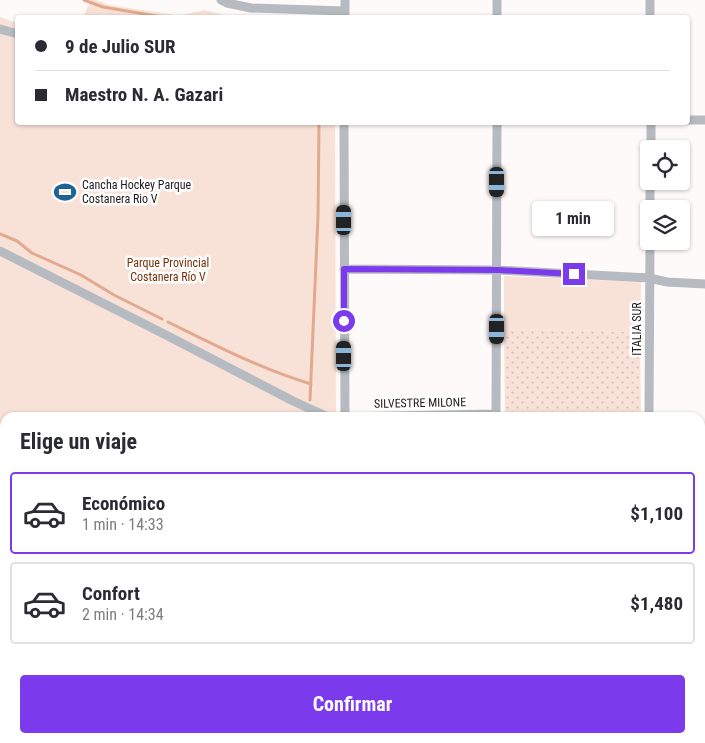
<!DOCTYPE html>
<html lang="es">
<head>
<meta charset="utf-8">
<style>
	body { margin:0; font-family:"Roboto Condensed",sans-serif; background:#f2f2f3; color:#2b2b33; height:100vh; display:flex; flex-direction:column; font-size:19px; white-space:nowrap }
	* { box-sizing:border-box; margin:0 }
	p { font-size:16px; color:#7c7c81 }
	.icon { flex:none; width:28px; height:28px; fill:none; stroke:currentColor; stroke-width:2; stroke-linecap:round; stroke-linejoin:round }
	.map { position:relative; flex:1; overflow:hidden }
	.sheet { position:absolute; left:0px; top:412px; width:705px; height:331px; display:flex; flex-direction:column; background:#fff; border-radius:15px 15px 0 0; box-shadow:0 1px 4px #0004 }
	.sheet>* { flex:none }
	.hud { position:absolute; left:15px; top:15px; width:675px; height:110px; border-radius:5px; box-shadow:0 1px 4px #0004; display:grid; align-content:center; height:110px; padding:0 20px; background:#fff }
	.tools { position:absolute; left:640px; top:140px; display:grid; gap:10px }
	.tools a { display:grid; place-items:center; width:50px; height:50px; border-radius:5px; background:#fff; box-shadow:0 1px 4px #0004; font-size:25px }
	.end { position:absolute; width:22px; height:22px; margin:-11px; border:6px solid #7c3aed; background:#fff; box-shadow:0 0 0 2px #fff }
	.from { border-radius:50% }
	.bubble { position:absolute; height:35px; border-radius:5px; background:#fff; box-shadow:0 1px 4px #0004; font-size:16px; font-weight:700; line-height:35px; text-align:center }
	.car { position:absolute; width:15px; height:30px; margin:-15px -8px; border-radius:6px; box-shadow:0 0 4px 1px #0007; background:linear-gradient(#222 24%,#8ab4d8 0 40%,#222 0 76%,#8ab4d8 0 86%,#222 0) }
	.hud b { display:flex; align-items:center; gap:18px; height:48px; font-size:19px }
	.hud b+b { border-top:1px solid #e1e1e2 }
	.hud i { width:12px; height:12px; background:#2b2b33 }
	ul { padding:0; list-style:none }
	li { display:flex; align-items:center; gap:15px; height:82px; margin:0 10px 8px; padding:0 10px; border:2px solid #e1e1e2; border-radius:5px }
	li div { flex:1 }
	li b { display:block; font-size:19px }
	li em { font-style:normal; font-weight:700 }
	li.active { border-color:#7c3aed }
	li>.icon { width:45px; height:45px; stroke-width:1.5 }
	h2 { padding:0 20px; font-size:22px; line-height:60px }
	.action { display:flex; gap:10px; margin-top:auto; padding:10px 20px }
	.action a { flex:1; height:58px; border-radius:5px; background:#7c3aed; color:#fff; font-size:20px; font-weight:700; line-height:58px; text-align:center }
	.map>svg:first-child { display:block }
	.grass { fill:url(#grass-dots) }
	.forest { fill:url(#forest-firs) }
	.park { fill:#f8e2d8 }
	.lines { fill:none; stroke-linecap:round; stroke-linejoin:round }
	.stream { stroke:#e3a98e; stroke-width:3 }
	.minor { stroke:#b5bbc0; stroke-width:9 }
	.route { stroke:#7c3aed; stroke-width:6 }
	.labels { text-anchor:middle; stroke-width:5; stroke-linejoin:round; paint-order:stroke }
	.poi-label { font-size:12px; fill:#211b19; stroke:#fff; text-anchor:start }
	.park-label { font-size:12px; fill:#763108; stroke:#fff }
	.street-label { font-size:12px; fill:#211b19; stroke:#fff }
</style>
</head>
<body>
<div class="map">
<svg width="705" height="743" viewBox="0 0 705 743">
	<defs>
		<pattern id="grass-dots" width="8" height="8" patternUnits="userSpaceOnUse" patternTransform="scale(1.25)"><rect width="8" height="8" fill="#f8e2d8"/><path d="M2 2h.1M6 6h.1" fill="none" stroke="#d4c1b9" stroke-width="1.8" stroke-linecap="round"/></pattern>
		<pattern id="forest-firs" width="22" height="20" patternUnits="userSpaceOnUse" patternTransform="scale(1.25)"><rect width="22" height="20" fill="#f8e2d8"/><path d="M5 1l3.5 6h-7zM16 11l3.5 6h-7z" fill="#d4c1b9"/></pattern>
	</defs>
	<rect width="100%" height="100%" fill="#fefaf9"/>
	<path class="grass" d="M504 329 640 332 641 417H505Z
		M705 703V743H569L587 739H700V704Z
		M345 739H500V743H345Z"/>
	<path class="forest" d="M705 523V579H700V524Z"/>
	<path class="park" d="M91 0H96L109 5 175 15H183L204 10 232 17H83Z
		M0 17 17 23 18 122 335 123 336 417 5 418V739H337V743H0Z
		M504 276 641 282 640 332 504 329Z"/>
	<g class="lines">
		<path class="stream" d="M84 0 103 7 168 18
			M0 234 17 241 32 253 81 275 114 295 162 319
			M168 322C215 345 261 369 311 384
			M310 400 318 216 319 122
			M309 418V416
			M299 743V739"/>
		<path class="minor" d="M221 0 227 3 251 8 345 11
			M345 0V18
			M497 0V18
			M650 0V18
			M0 29 18 34
			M688 120H705
			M344 122 345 418
			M651 149V122
			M650 209V181
			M0 251 164 334 293 401 328 417
			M344 269 498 270 649 278 667 282 705 284
			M345 417 496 414
			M496 418 497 122
			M649 418 650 241
			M700 514H705
			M0 703 5 706
			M76 739 85 743
			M345 743V739"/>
	</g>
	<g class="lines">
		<path class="route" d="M344 321V269L498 270 574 274"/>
	</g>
	<defs>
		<g id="stadium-bare" transform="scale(1.725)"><path d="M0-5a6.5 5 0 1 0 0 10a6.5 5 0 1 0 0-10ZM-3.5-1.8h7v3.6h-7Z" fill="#1e6398" stroke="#fff" stroke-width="2.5" paint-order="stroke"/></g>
	</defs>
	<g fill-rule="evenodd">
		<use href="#stadium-bare" x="65" y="192"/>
	</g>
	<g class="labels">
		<g class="poi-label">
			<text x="82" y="189">Cancha Hockey Parque<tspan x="82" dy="14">Costanera Rio V</tspan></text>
		</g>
		<g class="park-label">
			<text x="168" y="267">Parque Provincial<tspan x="168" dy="14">Costanera Río V</tspan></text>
		</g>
		<g class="street-label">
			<text transform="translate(637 329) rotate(-90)" y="4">ITALIA SUR</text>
			<text transform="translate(420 403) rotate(-1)" y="4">SILVESTRE MILONE</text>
		</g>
	</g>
</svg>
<div class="tools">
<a><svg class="icon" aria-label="locate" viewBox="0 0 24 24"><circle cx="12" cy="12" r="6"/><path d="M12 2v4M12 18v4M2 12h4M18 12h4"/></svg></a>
<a><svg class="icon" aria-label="layers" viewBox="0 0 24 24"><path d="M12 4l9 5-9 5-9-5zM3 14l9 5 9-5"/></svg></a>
</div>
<i class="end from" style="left:344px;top:321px"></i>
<i class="end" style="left:574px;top:274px"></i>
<div class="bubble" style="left:532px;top:201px;width:82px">1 min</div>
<i class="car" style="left:497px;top:182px;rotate:180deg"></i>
<i class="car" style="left:344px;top:220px;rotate:0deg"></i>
<i class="car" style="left:497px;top:329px;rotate:180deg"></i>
<i class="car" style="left:344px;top:356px;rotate:0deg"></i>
<div class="hud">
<b><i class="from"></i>9 de Julio SUR</b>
<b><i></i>Maestro N. A. Gazari</b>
</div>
<section class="sheet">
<h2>Elige un viaje</h2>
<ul>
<li class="active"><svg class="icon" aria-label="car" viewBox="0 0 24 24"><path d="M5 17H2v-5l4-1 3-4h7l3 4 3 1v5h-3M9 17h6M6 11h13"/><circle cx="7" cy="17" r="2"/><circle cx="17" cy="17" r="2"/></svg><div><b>Económico</b><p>1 min · 14:33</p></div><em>$1,100</em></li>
<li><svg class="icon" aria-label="car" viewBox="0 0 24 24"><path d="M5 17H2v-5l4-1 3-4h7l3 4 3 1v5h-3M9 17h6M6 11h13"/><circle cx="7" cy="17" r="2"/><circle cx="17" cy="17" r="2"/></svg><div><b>Confort</b><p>2 min · 14:34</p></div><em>$1,480</em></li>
</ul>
<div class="action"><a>Confirmar</a></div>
</section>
</div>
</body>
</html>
